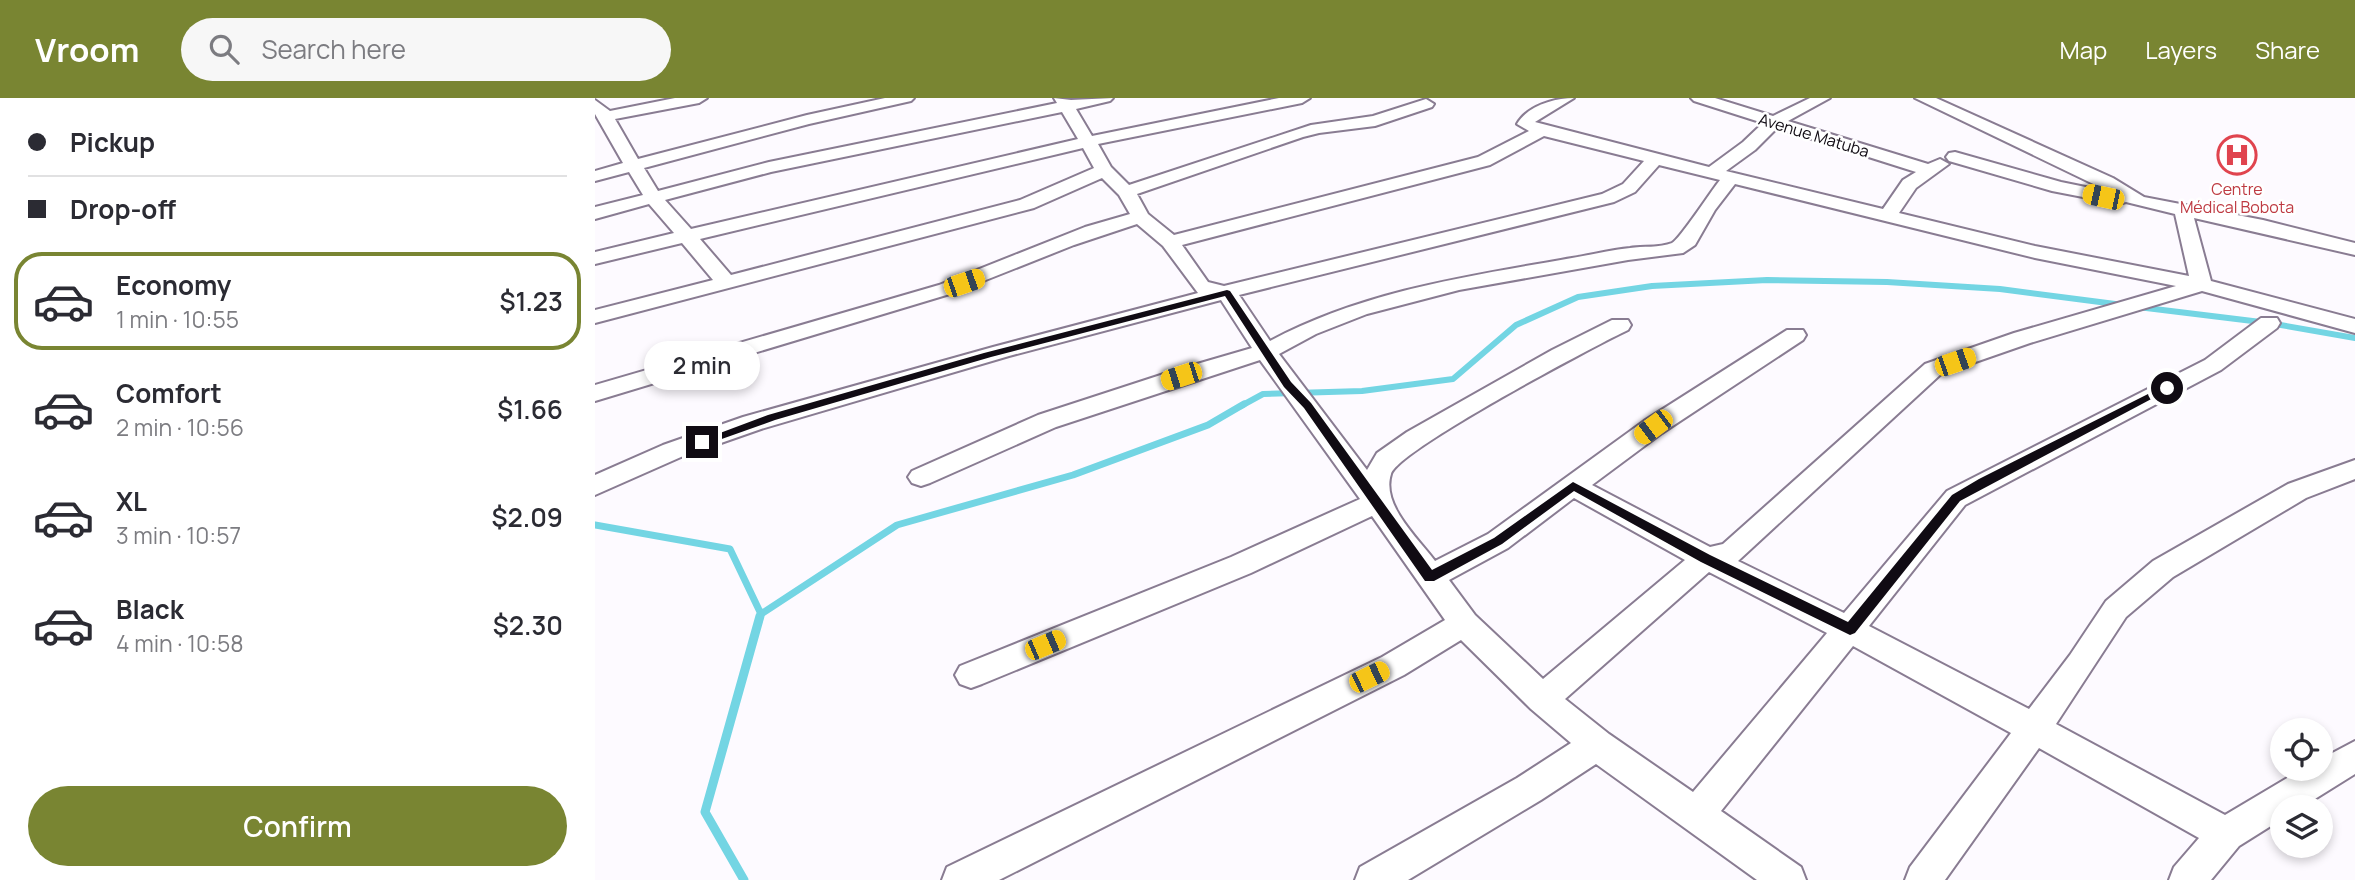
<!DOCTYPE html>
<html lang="en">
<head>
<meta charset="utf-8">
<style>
	body { margin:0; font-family:Manrope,sans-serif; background:#f7f7f7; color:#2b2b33; height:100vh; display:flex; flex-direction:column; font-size:26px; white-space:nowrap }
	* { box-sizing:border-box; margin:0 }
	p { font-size:23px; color:#7c7c81 }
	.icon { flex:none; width:38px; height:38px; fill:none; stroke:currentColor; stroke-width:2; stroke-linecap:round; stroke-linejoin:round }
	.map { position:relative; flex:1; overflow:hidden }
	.sheet { display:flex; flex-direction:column; background:#fff; width:595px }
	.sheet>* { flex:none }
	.guide { display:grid; align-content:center; height:154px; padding:0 28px; background:#fff }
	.tools { position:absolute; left:1675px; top:620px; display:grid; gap:14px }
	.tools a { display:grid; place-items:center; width:63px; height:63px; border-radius:50%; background:#fff; box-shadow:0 4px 10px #0003; font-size:35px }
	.end { position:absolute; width:32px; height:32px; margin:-16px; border:9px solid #100b13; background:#fff; box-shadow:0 0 0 4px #fff }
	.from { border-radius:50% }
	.bubble { position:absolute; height:49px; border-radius:24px; background:#fff; box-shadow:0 4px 10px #0003; font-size:23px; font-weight:600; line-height:49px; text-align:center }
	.car { position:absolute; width:21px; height:42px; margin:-21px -10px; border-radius:9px; box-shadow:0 0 5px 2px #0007; background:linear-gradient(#f5c518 24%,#345 0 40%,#f5c518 0 76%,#345 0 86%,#f5c518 0) }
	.guide b { display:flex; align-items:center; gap:24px; height:66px; font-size:26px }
	.guide b+b { border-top:2px solid #e1e1e2 }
	.guide i { width:18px; height:18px; background:#2b2b33 }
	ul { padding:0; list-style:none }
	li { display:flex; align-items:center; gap:21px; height:98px; margin:0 14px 10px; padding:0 14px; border:4px solid transparent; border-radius:28px }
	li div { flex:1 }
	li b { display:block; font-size:26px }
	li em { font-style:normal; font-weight:600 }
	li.on { border-color:#798532 }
	li>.icon { width:63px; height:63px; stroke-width:1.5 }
	.action { display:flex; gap:14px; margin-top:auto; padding:14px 28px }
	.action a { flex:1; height:80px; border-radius:42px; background:#798532; color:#fff; font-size:28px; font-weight:600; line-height:80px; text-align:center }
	header { display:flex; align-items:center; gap:42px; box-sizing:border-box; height:98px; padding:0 35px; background:#798532; color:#fff }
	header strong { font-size:33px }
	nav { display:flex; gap:38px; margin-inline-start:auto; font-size:24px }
	.search { width:490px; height:63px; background:#f7f7f7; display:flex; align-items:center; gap:18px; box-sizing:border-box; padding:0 24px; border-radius:38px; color:#7c7c81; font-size:26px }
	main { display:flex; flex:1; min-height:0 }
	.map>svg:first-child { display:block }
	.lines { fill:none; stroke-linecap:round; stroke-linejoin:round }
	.stream-far2 { stroke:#73d5e3; stroke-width:6 }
	.stream-far1 { stroke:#73d5e3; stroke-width:7 }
	.stream { stroke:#73d5e3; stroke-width:9 }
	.street-casing { stroke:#897c92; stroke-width:4 }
	.street { fill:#fff; fill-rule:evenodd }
	.route { fill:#100b13 }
	.labels { text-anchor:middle; stroke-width:5; stroke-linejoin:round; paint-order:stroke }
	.far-street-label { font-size:16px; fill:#100b13; stroke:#fff }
	.far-health-label { font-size:16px; fill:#be3a42; stroke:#fff }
</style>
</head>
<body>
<header>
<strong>Vroom</strong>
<div class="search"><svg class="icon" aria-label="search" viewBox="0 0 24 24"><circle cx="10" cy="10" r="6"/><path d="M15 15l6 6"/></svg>Search here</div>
<nav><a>Map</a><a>Layers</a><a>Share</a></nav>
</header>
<main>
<section class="sheet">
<div class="guide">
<b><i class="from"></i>Pickup</b>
<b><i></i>Drop-off</b>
</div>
<ul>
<li class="on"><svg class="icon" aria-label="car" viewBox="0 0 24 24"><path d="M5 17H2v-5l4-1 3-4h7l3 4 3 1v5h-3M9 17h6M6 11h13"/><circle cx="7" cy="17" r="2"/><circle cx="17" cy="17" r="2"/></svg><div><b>Economy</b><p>1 min · 10:55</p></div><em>$1.23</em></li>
<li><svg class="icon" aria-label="car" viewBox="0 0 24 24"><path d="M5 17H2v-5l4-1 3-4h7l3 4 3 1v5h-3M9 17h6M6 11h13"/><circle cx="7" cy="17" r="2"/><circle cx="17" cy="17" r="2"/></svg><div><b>Comfort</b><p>2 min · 10:56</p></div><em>$1.66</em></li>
<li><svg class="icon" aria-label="car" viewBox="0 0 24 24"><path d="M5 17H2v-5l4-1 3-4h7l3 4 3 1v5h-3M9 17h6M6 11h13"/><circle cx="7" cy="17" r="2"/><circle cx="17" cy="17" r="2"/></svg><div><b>XL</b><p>3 min · 10:57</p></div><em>$2.09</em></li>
<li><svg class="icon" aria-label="car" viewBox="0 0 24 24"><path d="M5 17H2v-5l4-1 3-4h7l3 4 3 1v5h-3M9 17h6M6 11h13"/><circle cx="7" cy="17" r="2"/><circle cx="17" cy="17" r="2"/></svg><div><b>Black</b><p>4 min · 10:58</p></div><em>$2.30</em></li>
</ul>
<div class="action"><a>Confirm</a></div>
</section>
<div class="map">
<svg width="1760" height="782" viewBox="0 0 1760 782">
	<rect width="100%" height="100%" fill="#fdfaff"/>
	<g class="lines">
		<path class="stream-far2" d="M1543 209 1674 225 1760 240
			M646 308 668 296 767 293 858 281 921 227 983 199 1057 188 1172 182 1292 184 1405 191 1528 207"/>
		<path class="stream-far1" d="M0 427 135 451 166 516 165 520
			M166 516 302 427 478 377 613 327 649 306"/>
		<path class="stream" d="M149 782 110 714 165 518"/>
		<g class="street-casing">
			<path id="street" d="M80 0H112L104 5 20 21 43 61 212 17 290 0H319L316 3 214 26 49 70 63 93 174 64 462 5 459 0 476 2 518 0 515 3 481 11 497 38 684 0H715L707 5 503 46 516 69 534 87 716 27 778 18 831 1 839 6 837 9 780 28 724 35 708 39 542 96 553 116 579 137 883 59 934 33 922 26C932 8 959 0 979 0L940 24 1114 69 1148 44 1168 25 1099 3 1096 0H1120L1178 18 1215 0H1235L1193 23 1333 66 1345 61 1354 66 1321 90 1304 115 1440 148 1594 178 1580 116 1531 104 1524 106 1457 93 1354 63 1351 59 1354 55 1360 54 1466 84 1515 94 1320 0H1341L1518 80 1549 99 1668 122 1760 145V157L1599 120 1616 183 1760 221V235L1607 193 1435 245 1346 276 1143 463 1249 515 1352 393 1610 262 1666 220H1682L1685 225 1682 230 1626 272 1370 407 1274 528 1434 611 1475 557 1511 503 1558 463 1693 386 1760 362V381L1711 400 1578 479 1531 519 1461 626 1630 717 1709 670H1726V661L1760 643V676L1707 709H1687V721L1644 748 1616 782H1574L1579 769 1604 740 1444 650 1350 782H1310L1315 769 1416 635 1258 548 1126 713 1206 769 1211 782H1162L1001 666 946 702 813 782H760L765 769 922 680 976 645 936 611 866 542 809 577 404 782H347L352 769 787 559 850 522 777 418 656 475 387 586 376 590 365 586 360 577 365 568 636 459 765 401 665 262 461 329 335 385 326 388 317 385 313 379 317 373 443 317 578 273 657 250 626 202 414 258 166 331 86 359 0 397V377L68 347 148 319 398 249 603 195 568 148 542 126 479 147 358 195 0 303V287L344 187 490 129 535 116 524 97 507 80 439 110 0 225V212L118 182 87 145 0 166V154L79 135 54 106 0 121V109L48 97 34 74 0 83V73L28 65 0 16V2L15 13ZM467 14 483 41 96 131 70 102 176 74ZM1182 30 1321 74 1308 82 1288 111 1131 73 1160 52ZM949 38 1049 63 1028 86 1007 96 629 188 613 184 587 147 895 67ZM488 50 499 70 425 102 136 177 105 141ZM1064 67 1125 82C1116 93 1085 141 1077 145 1065 150 1047 148 1035 150 1015 152 996 157 977 160 874 178 768 193 675 243L644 197 1019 104 1040 94ZM1140 86 1440 160 1581 188 1419 235 1330 266 1128 446 1115 449 997 387 1067 335 1208 242 1211 237 1208 232H1192L1049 323 893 436 840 463C823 440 786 407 796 376 803 352 999 248 1033 232L1036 227 1033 222H1017L957 252 812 334 782 355 772 372 684 256 721 236 772 216 864 192 1033 162 1088 155 1100 147 1120 112ZM979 400 1090 462 948 581 880 517 854 482 913 450ZM1114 474 1232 535 1098 694 1014 636 970 601Z"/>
		</g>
		<use href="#street" class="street"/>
	</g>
	<path class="route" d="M632 192 635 193 696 284 716 305 837 472 899 440 978 384 1115 457 1253 524 1357 397 1384 381 1569 288 1577 290 1365 403 1260 535 1255 537 1106 464 979 393 907 446 839 483H830L709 310 689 289 630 198 396 259 180 322 107 348 101 344 173 317 389 255Z"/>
	<defs>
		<g id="hospital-ring" transform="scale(2.0125)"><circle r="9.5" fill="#fff" stroke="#e0444e" stroke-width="1.5"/><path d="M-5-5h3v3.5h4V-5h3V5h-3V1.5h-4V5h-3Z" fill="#e0444e"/></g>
	</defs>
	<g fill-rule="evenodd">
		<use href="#hospital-ring" x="1642" y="57"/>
	</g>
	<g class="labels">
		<g class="far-street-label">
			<text transform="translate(1219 37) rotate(17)" y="6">Avenue Matuba</text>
		</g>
		<g class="far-health-label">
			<text x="1642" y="97">Centre<tspan x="1642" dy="18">Médical Bobota</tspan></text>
		</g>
	</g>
</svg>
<div class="tools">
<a><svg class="icon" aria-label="locate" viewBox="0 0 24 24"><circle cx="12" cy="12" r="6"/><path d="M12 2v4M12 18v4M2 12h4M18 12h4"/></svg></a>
<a><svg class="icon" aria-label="layers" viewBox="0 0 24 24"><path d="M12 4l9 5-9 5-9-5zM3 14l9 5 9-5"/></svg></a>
</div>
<i class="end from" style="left:1572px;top:290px"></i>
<i class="end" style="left:107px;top:344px"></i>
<div class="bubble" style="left:49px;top:243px;width:116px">2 min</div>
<i class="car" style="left:1508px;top:99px;rotate:282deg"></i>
<i class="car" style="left:369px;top:185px;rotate:71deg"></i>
<i class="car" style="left:1360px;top:264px;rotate:71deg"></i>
<i class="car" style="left:586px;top:278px;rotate:252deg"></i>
<i class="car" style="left:1058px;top:329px;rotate:233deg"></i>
<i class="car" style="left:450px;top:547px;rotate:67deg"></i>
<i class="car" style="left:774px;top:579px;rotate:64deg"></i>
</div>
</main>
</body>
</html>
